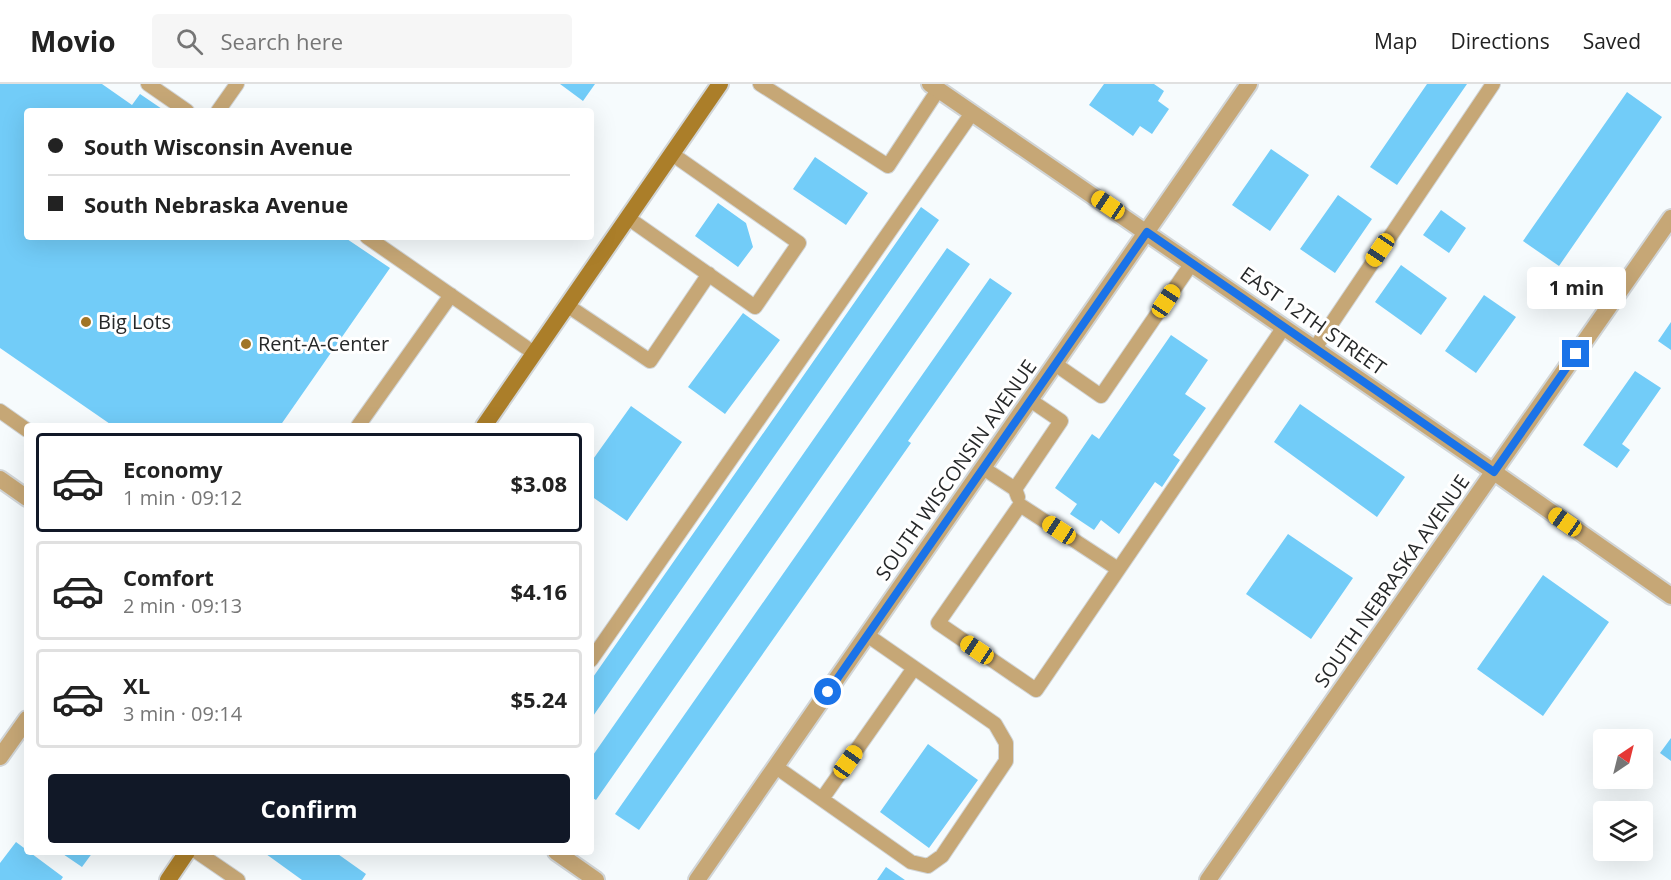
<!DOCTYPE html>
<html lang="en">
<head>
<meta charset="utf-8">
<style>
	body { margin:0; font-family:"Open Sans",sans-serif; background:#f6f6f6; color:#222; height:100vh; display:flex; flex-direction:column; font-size:22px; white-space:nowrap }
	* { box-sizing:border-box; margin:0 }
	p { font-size:20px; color:#767676 }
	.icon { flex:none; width:33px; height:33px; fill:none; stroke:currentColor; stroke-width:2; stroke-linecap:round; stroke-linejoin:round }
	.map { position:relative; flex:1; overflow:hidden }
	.sheet { position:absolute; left:24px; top:339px; width:570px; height:432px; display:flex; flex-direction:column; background:#fff; border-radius:6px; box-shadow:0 6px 24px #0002 }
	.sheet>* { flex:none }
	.banner { position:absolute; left:24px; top:24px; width:570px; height:132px; border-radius:6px; box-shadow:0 6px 24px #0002; display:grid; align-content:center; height:132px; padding:0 24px; background:#fff }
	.needle { width:39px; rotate:35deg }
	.tools { position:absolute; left:1593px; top:645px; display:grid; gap:12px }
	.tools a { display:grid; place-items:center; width:60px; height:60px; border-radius:6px; background:#fff; box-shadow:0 6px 24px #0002; font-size:30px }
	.end { position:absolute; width:27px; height:27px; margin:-14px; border:8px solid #1a73e8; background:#fff; box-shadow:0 0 0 3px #fff }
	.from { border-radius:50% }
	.bubble { position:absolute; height:42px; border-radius:6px; background:#fff; box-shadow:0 6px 24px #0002; font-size:20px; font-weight:700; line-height:42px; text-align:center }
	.car { position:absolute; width:18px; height:36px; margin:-18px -9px; border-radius:8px; box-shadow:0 0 4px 2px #0007; background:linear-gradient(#f5c518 24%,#345 0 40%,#f5c518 0 76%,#345 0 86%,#f5c518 0) }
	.banner b { display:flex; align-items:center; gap:21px; height:57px; font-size:22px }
	.banner b+b { border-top:2px solid #e0e0e0 }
	.banner i { width:15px; height:15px; background:#222 }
	ul { padding:10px 0 0; list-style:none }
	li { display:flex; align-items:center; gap:18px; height:99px; margin:0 12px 9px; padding:0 12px; border:3px solid #e0e0e0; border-radius:6px }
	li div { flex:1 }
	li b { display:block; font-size:22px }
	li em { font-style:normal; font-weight:700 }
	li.selected { border-color:#111827 }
	li>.icon { width:54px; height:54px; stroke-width:1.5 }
	.primary-button { display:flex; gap:12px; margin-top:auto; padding:12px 24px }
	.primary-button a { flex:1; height:69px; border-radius:6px; background:#111827; color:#fff; font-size:24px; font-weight:700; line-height:69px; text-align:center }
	header { display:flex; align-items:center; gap:36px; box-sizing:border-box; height:84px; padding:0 30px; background:#fff; border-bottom:2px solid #e0e0e0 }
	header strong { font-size:28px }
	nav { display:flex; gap:33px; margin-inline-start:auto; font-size:21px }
	.search { width:420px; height:54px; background:#f6f6f6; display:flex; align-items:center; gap:15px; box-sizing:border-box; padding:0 21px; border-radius:6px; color:#767676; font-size:22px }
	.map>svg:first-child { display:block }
	.building { fill:#72ccf8 }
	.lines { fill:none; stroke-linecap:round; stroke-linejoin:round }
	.service-casing { stroke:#d1d5d7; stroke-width:16 }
	.minor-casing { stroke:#d1d5d7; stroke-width:20 }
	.tertiary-casing { stroke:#d1d5d7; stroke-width:20 }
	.secondary-casing { stroke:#d1d5d7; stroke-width:20 }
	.service { stroke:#c6a776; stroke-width:14 }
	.minor { stroke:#c6a776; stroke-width:16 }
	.tertiary { stroke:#c6a776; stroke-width:16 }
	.secondary { stroke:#ab7e29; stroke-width:16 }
	.route { stroke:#1a73e8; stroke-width:8 }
	.poi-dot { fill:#a17526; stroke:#fff; stroke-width:2 }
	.labels { text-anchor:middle; stroke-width:6; stroke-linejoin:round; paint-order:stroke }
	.street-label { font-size:20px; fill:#262829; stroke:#fff }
	.poi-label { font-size:20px; fill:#262829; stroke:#fff; text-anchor:start }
</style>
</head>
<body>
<header>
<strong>Movio</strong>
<div class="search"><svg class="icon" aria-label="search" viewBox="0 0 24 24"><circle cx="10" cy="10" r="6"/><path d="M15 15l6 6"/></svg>Search here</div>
<nav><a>Map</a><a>Directions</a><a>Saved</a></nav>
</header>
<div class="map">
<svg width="1671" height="796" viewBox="0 0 1671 796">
	<rect width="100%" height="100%" fill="#f6fbfd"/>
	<path class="building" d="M0 0H102L132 21 140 10 165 27H27V153H344L390 184 280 342H113L0 264Z
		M560 0H595L583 17Z
		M1104 0H1154L1164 7 1158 17 1169 25 1152 50 1140 42 1133 52 1089 21Z
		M1427 0H1467L1397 101 1370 83Z
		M1627 8 1662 33 1559 182 1523 157Z
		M1271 65 1309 91 1270 147 1232 121Z
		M815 73 868 109 846 141 793 105Z
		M1338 111 1372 135 1335 189 1300 165Z
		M718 119 746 139 753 163 738 183 695 152Z
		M921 123 939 136 591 635V596Z
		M1441 126 1466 144 1449 169 1423 151Z
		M947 164 970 180 596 716 591 713V674Z
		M1401 181 1447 214 1421 251 1375 218Z
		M990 194 1012 209 908 357 911 359 639 746 615 730Z
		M1484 211 1516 233 1476 289 1445 267Z
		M743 229 780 256 725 330 688 303Z
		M1671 238V266L1658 257Z
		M1171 251 1208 276 1185 310 1206 324 1173 371 1180 376 1162 403 1155 398 1119 450 1101 436 1094 446 1070 430 1077 420 1055 404 1092 350 1099 355Z
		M1635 287 1661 304 1622 360 1630 366 1617 384 1583 361Z
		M1300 320 1405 393 1377 433 1274 358Z
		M631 322 682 358 627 437 591 412V378Z
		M1288 450 1353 494 1311 555 1246 510Z
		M1543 491 1609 538 1543 632 1477 585Z
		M1671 654V677L1660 669Z
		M928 660 978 696 929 764 880 728Z
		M16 758 63 793 61 796H0V779Z
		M60 768H93L82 783Z
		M268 768H335L366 790 362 796H302L266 770Z
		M886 783 905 796H877Z"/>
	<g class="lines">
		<g class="service-casing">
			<path id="service" d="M148 0 187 27
				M760 0 888 82 938 6
				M218 27 237 0
				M628 134 755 223 799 159 672 70
				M367 153 534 269
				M568 222 650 277 709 190
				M1315 264 1493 0
				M1055 280 1101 312 1192 179
				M0 327 27 346
				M358 342 451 211
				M983 384 1015 405 1018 413
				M1015 405 1061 337 1030 316
				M1118 485 1020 421 938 539 1036 606 1284 243
				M591 576 972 29
				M776 683 911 778 928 782 942 772 1006 677V659L995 640 867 551
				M822 715 914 584
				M197 768 238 796"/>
		</g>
		<g class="minor-casing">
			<path id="minor" d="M0 395 27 414
				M0 673 27 635
				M556 768 596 796
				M697 796 1249 0
				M1208 796 1671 134"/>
		</g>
		<g class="tertiary-casing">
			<path id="tertiary" d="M930 0 1494 388 1671 512"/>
		</g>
		<g class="secondary-casing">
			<path id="secondary" d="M484 342 720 0
				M168 796 187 768"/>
		</g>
		<use href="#service" class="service"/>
		<use href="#minor" class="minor"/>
		<use href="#tertiary" class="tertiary"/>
		<use href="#secondary" class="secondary"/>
	</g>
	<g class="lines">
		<path class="route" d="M828 608 1147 148 1494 388 1576 270"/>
	</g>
	<g class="poi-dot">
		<circle cx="86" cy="238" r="6"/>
		<circle cx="246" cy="260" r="6"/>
	</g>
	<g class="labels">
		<g class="street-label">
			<text transform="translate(1313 237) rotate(35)" y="7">EAST 12TH STREET</text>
			<text transform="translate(956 386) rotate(-55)" y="7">SOUTH WISCONSIN AVENUE</text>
			<text transform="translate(1392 497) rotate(-55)" y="7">SOUTH NEBRASKA AVENUE</text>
		</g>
		<g class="poi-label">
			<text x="98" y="245">Big Lots</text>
			<text x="258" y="267">Rent-A-Center</text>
		</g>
	</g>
</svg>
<div class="tools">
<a><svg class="needle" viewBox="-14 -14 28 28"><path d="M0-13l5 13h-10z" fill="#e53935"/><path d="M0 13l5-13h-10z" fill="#767676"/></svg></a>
<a><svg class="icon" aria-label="layers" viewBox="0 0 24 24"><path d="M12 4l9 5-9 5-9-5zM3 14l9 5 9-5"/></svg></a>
</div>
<i class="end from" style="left:828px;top:608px"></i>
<i class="end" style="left:1576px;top:270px"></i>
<div class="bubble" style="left:1527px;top:183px;width:99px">1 min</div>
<i class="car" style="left:1108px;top:121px;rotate:304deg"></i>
<i class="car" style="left:1380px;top:166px;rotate:214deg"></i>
<i class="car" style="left:1166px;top:217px;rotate:34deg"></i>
<i class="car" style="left:1565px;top:438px;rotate:305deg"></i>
<i class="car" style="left:1059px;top:446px;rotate:303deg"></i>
<i class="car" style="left:977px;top:566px;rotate:304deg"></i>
<i class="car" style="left:848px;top:678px;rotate:35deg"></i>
<div class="banner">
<b><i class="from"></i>South Wisconsin Avenue</b>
<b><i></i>South Nebraska Avenue</b>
</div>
<section class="sheet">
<ul>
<li class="selected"><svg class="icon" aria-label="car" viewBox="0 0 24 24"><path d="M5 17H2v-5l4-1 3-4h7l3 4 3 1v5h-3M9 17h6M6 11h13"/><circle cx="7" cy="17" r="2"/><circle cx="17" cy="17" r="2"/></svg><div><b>Economy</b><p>1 min · 09:12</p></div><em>$3.08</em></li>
<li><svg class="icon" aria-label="car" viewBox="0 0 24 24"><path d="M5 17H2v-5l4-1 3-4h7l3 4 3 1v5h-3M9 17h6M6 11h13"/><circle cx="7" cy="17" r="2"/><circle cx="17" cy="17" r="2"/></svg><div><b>Comfort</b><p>2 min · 09:13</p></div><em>$4.16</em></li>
<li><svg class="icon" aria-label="car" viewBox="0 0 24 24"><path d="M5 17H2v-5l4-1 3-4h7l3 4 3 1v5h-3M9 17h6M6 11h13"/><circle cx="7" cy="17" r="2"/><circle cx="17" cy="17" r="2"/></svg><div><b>XL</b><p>3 min · 09:14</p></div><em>$5.24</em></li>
</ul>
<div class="primary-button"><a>Confirm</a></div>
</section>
</div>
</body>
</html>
